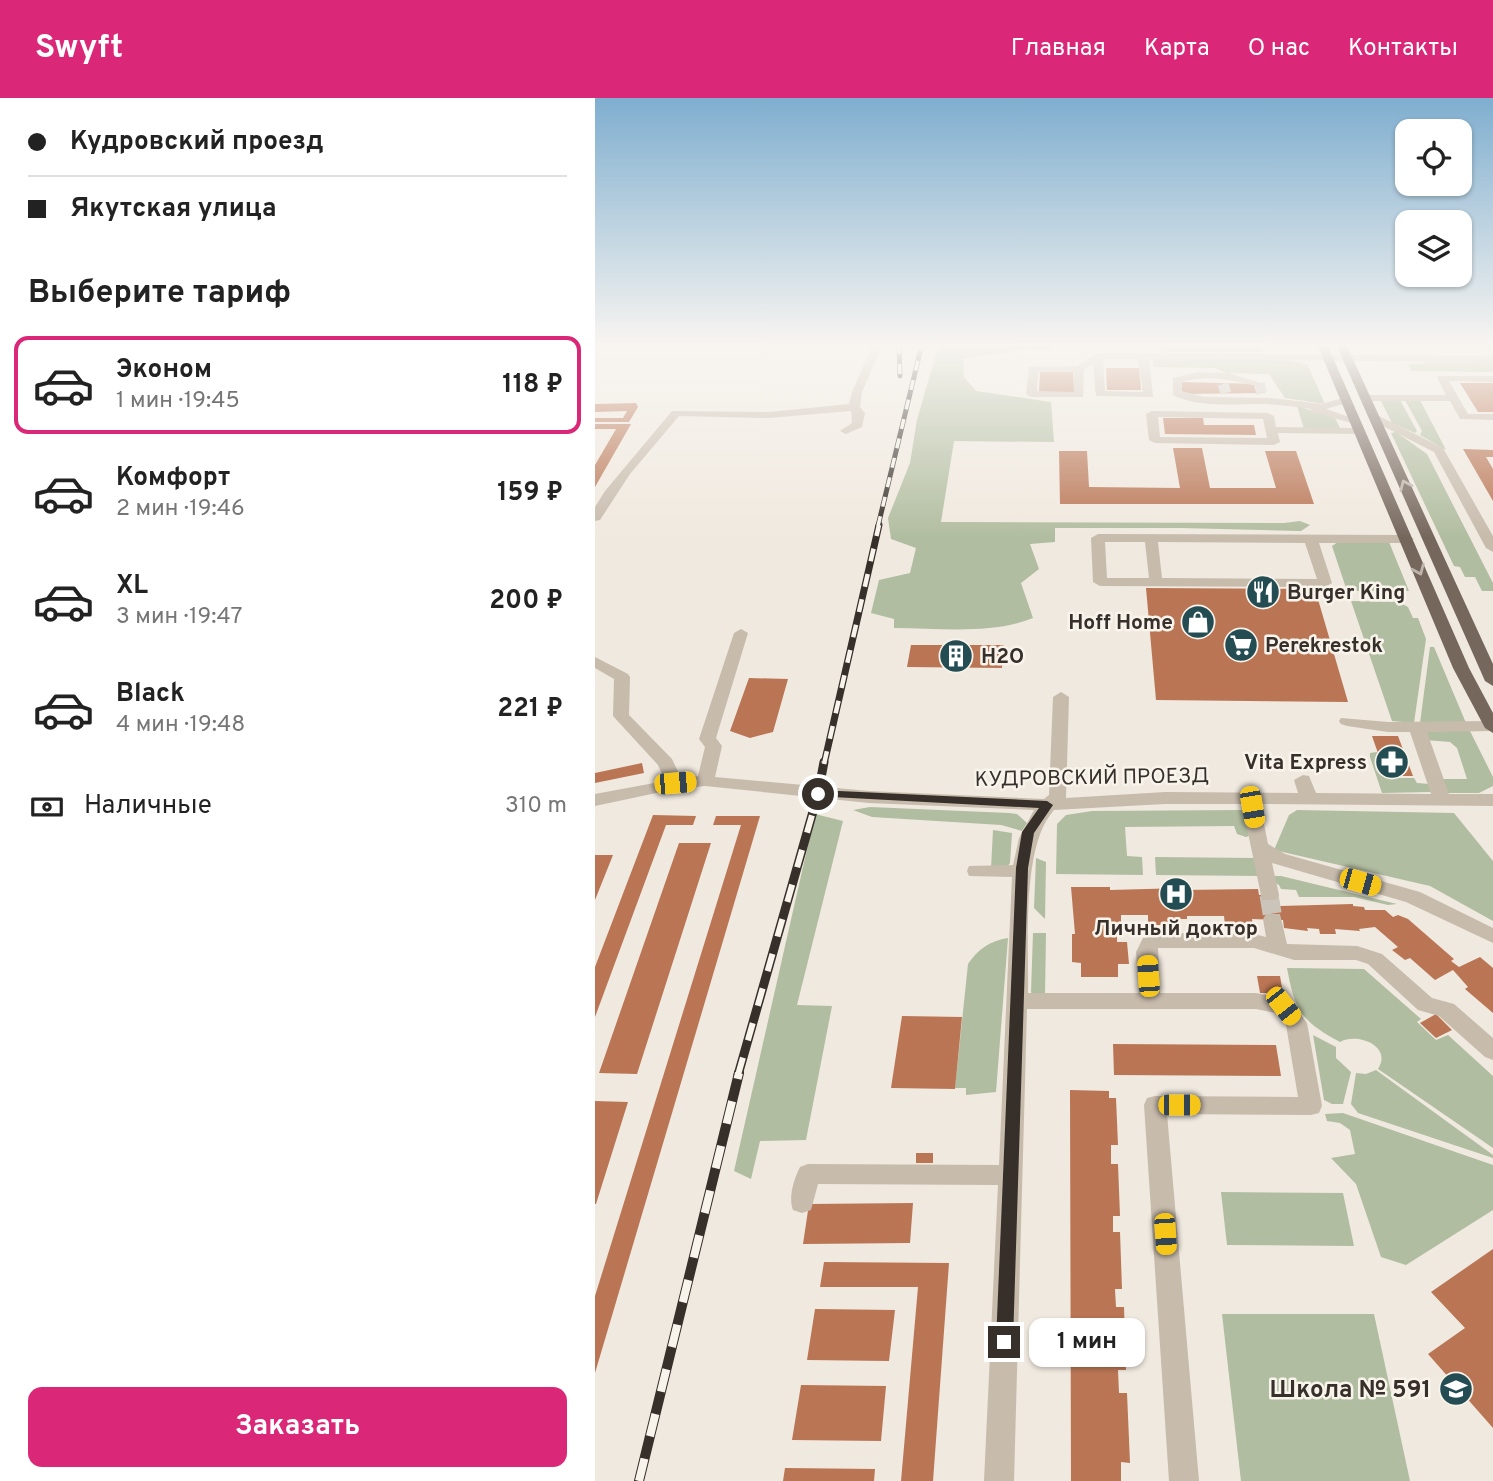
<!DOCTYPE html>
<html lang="ru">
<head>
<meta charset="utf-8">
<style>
	body { margin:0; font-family:Overpass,sans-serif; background:#f2f2f2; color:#222; height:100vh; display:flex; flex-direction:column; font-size:26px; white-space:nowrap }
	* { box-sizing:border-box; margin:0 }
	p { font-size:23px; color:#767676 }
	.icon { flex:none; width:38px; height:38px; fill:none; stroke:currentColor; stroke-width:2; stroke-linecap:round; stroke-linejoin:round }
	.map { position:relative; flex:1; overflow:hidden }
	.details { display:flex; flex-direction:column; background:#fff; width:595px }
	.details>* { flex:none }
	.hud { display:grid; align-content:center; height:154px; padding:0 28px; background:#fff }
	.buttons { position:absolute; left:800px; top:21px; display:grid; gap:14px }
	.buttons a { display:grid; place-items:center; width:77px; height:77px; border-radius:14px; background:#fff; box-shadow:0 2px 5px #0004; font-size:35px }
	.end { position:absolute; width:32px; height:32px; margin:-16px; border:9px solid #362f2a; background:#fff; box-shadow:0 0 0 4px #fff }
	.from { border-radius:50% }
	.bubble { position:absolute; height:49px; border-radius:14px; background:#fff; box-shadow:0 2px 5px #0004; font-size:23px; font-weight:700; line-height:49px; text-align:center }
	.car { position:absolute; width:21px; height:42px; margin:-21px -10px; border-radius:9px; box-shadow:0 0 5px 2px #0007; background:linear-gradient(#f5c518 24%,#345 0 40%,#f5c518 0 76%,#345 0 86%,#f5c518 0) }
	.hud b { display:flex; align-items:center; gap:24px; height:66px; font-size:26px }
	.hud b+b { border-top:2px solid #e0e0e0 }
	.hud i { width:18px; height:18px; background:#222 }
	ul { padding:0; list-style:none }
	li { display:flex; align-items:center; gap:21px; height:98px; margin:0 14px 10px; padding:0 14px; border:4px solid transparent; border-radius:14px }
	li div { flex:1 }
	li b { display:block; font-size:26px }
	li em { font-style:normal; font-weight:700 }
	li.selected { border-color:#db2777 }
	li>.icon { width:63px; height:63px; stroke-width:1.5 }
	h2 { padding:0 28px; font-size:32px; line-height:84px }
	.pay { display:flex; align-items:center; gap:18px; height:77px; padding:0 28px; font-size:26px }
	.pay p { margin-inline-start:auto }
	.button { display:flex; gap:14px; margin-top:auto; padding:14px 28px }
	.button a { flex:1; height:80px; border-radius:14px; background:#db2777; color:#fff; font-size:28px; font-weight:700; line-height:80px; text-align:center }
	header { display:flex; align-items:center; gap:42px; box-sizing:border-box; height:98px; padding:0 35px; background:#db2777; color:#fff }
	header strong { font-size:33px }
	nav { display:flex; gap:38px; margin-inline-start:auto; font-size:24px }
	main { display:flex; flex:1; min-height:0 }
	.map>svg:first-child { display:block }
	.green { fill:#b1bda0 }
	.building { fill:#b97554 }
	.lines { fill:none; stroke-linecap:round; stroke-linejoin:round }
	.minor-tunnel-far1 { stroke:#cbc4bb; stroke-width:11; stroke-dasharray:11 5; stroke-linecap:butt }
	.minor-tunnel { stroke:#cbc4bb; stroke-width:19; stroke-dasharray:19 10; stroke-linecap:butt }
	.minor { fill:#c7bbac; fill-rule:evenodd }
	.major { fill:#76675d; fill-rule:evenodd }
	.rail-far3-casing { stroke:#362f2a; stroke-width:5 }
	.rail-far2-casing { stroke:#362f2a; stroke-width:7 }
	.rail-far1-casing { stroke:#362f2a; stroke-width:9 }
	.rail-casing { stroke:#362f2a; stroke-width:10 }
	.rail-far3 { stroke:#f8f3eb; stroke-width:3.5; stroke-dasharray:10; stroke-linecap:butt }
	.rail-far2 { stroke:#f8f3eb; stroke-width:4.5; stroke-dasharray:13; stroke-linecap:butt }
	.rail-far1 { stroke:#f8f3eb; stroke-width:6; stroke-dasharray:18; stroke-linecap:butt }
	.rail { stroke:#f8f3eb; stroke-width:8; stroke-dasharray:23; stroke-linecap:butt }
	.oneway { stroke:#beb4ab }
	.route { fill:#362f2a }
	.labels { text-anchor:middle; stroke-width:5; stroke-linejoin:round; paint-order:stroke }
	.poi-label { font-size:21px; font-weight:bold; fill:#362f2a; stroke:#f8f3eb; text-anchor:start }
	.street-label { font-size:21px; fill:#362f2a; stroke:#f8f3eb }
	.near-poi-label { font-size:24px; font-weight:bold; fill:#362f2a; stroke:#f8f3eb; text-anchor:end }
</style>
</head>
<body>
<header>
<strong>Swyft</strong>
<nav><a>Главная</a><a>Карта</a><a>О нас</a><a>Контакты</a></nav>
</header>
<main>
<section class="details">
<div class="hud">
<b><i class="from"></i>Кудровский проезд</b>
<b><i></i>Якутская улица</b>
</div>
<h2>Выберите тариф</h2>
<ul>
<li class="selected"><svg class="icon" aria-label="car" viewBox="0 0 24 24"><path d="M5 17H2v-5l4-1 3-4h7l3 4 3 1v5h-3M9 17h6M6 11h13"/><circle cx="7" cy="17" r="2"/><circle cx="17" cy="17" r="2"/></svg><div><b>Эконом</b><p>1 мин · 19:45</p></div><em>118 ₽</em></li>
<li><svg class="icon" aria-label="car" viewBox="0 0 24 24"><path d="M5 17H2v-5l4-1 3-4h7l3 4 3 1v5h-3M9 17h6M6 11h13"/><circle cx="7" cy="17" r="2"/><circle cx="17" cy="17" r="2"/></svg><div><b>Комфорт</b><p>2 мин · 19:46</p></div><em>159 ₽</em></li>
<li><svg class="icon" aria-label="car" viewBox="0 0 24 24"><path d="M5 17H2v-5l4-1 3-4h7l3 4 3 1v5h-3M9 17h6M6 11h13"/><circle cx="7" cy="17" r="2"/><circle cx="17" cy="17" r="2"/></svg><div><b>XL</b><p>3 мин · 19:47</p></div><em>200 ₽</em></li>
<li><svg class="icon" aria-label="car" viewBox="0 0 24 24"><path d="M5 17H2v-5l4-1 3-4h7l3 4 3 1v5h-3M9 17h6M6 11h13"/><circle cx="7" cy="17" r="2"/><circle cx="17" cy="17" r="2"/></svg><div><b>Black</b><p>4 мин · 19:48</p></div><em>221 ₽</em></li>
</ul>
<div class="pay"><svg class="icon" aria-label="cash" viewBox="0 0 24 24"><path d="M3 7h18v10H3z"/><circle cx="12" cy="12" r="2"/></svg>Наличные<p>310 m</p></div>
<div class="button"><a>Заказать</a></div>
</section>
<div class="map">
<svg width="898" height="1383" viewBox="0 0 898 1383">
	<rect width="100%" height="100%" fill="#f0e9df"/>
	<path class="green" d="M344 246H459L455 252 430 251 368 261 369 279 381 293 456 304 459 344 359 343 346 424 689 425 705 423 715 427 706 433 586 430H460V444L435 446 444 471 426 485 438 520C397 537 344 530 299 530V521L276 515 284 482 315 475 321 450 296 441 293 420 315 365 322 322Z
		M565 246H666L669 254H566Z
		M557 260H681L712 266 730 306 690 300 674 276 631 275 620 270 559 269Z
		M829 263H898V274L816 273 813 266H829Z
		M805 302 822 333 820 335 797 325 786 303Z
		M810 302H825L851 352 825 337 827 333Z
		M702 308 740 320 746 332 709 331Z
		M801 334 832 356 898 485V493H887L880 479H870L865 469 859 468 796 335Z
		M743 444H794L814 493H752L737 448Z
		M756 503 804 504 813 509 818 520H823L831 541 819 625 797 623Z
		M835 549H839L871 625H825Z
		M874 631 898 679V688L884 695H853L845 681H872L862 650 855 644 830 642 828 633Z
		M782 654 790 680H819L822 685 835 686 836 694 787 695 775 659V655Z
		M275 709 414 715 422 716 432 725 427 733 406 727 277 719 258 712Z
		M648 712 652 715 657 737 651 739 642 736 639 728 530 729 532 758 547 759 548 777 461 776 462 726 471 717 497 713Z
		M702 712 859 715 898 763V823L835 788 679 752 694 717Z
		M220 716 248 723 202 907 237 908 211 1042 165 1043 156 1081 139 1073Z
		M398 732 417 735 415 765 412 769 396 770Z
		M560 759 661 760 665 778 561 777Z
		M441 760 451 764 450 821 439 810Z
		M680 778H686L802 806 793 807 759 799H704L701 792 686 791 684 787 680 785Z
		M438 835H451L450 898 438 897 436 894Z
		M413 840 401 994 371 997V990H360L373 866C383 851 395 843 413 840Z
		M692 870 769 871 826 921 822 924 841 942 853 937 898 978V1050L783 971C798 948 762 934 745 944 706 923 700 913 692 870Z
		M718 937 741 949V960L756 974 748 1006H737L729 1002Z
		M781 972 898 1057V1060L763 1015 756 1006 761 975 771 976Z
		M748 1015 898 1067V1112L811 1167 786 1159 761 1086 736 1060 760 1056 755 1032 745 1025 732 1023 730 1016Z
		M626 1094 748 1095 759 1148 632 1147Z
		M627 1216H779L815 1383H646Z"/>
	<path class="building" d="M511 270H544L546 292H512Z
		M445 273H478L479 294H444Z
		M585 284 666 286 670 295 587 296Z
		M865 285H898V314H883Z
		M41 305 43 309 34 324H0V320H28L32 313 0 314V306Z
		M568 320H608L609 327H659L661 337 570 336Z
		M0 326H36L0 389V367L21 331H0Z
		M578 350H607L615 390H681L670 353H701L719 406H465L464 353H492L494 389 585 390Z
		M868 351 898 352V359H891L898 371V403Z
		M551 490 720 491 753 604 561 602Z
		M316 547H409L407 570 312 569Z
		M154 580 193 581 178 634 155 640 135 633Z
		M777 638H803L818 678H791Z
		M47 665 49 675 0 685V675Z
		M58 717 101 718 98 727H71L0 919V869Z
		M121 718H165L0 1275V1198L146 727H118Z
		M84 745H116L42 976 4 975Z
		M0 757H18L0 802Z
		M476 789H515V792L588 790V792L663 791 664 797H683L685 808 758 806V808L769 809 770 812H790L798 819 803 817 813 821 859 861 856 863 864 869 885 859 898 870V915L870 891 873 889 858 872 840 882 815 860 810 862 801 855 797 852 803 849 780 829 764 831 765 833 740 831 741 836H725L724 831 712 830 713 833 689 830 688 822 657 821 658 828 630 827 629 818H592V821H582V827H553V817H526V836H522V844H532L534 866H523V879H486V865L477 864V836H480Z
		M662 878H685L688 895H665Z
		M841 916 857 932 841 940 825 925Z
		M307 918 367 919 360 991 296 990Z
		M518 946 681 947 686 978 519 977Z
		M475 992 514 993V1000H521L523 1047H516V1066H523L525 1118H518V1134H525L527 1191H520L521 1209H529L531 1272H523L524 1295H532L535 1365 526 1364V1383H476Z
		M0 1003 33 1004 1 1106H0Z
		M321 1055H338V1065H321Z
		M318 1105 315 1145 208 1146 214 1106Z
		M898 1151V1330L833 1256 870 1230 836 1194Z
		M229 1164 354 1165 338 1383H306L323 1189H225Z
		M220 1211 300 1212 294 1263 212 1262Z
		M206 1287 291 1288 286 1343 197 1342Z
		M190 1370 280 1371 279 1383H188Z"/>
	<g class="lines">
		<path class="minor-tunnel-far1" d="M628 286 631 295
			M664 286 667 295"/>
		<path class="minor-tunnel" d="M674 797 678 821"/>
		<path class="minor" d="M278 246H288L267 294 265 309 270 315 267 329 251 336 245 333 257 325 256 313 174 320 84 318 35 376 5 422 0 423V409L10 393 77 313 174 314 254 306 257 294Z
			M503 255 898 258V264L554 261 558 299 501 298 498 266 489 272 488 299H436L431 296 434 269 482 268ZM508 261H543L548 294 510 293ZM443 274H479V294L442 293Z
			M602 274 634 275 669 286 664 289C639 282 613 276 587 284V293L609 299 676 300 727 306 751 299 755 300V304L731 311 766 323 760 326 717 314 716 311C702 309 687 307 672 306 642 305 606 311 578 297V280Z
			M843 278H898V284L854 283 873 316H898V322L865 321 855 303H771L766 300 771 297H851L842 280Z
			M557 313 673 315 679 318 681 329 764 330 770 333 764 336 683 335 685 344 679 347 560 345 554 342 551 316ZM563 319 668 321 672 340 565 339Z
			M776 318H784L848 350 898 438V454L891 450 839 354 776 322Z
			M503 436 812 437 819 441 812 445H724L737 485 730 489 505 488 498 484 496 440ZM510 444H550L554 480H512ZM563 444 710 445 722 481 567 480Z
			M146 531 153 535 121 640 127 648 120 679 274 693 449 701 454 697 458 599 466 594 474 599 471 700 570 694 703 695 699 682 708 677 714 678 721 695 836 696 815 634H793L752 628 746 626 744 623 746 620 793 624 898 623 897 633 832 634 854 696H898V708L665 706 673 746 690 756 825 794 898 830V845L811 804 677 765 684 797 681 802H667L647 706H570L459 712C426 748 434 846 433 895H544L541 854 548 840 567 835 659 836 671 839 668 821 671 816H685L692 846 762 848 787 856 837 900 859 906 898 940V962L890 959 844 918 823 912 773 866 761 862H699L659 850H563L565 895H661L695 902 712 925 727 1008 724 1015 716 1017 572 1016 604 1383H574L549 1007 552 1000 560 998 703 999 691 927 681 915 661 911H432L419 1383H389L403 1087 223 1086 216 1112 207 1115 198 1112C193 1099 199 1081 205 1069L213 1066 404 1067 417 779 374 778 372 773 374 768 418 767 424 740 439 712 274 705 110 688 80 691 0 708V696L70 683 63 667 18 618 19 581 0 570V559L33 576 35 579 34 617 77 661 86 680 103 678 110 649 104 641 139 535Z"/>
		<path class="major" d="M722 246H732L874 570 898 615V635L890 630 858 570Z
			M741 246H751L898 566V588L890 583Z"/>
		<g class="rail-far3-casing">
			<path id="rail-far3" d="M304 246 305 278
				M283 428 327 246"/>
		</g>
		<g class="rail-far2-casing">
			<path id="rail-far2" d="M229 666 284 427"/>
		</g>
		<g class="rail-far1-casing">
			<path id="rail-far1" d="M143 977 223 696 229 664"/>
		</g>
		<g class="rail-casing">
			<path id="rail" d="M44 1383 144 975"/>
		</g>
		<use href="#rail-far3" class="rail-far3"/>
		<use href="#rail-far2" class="rail-far2"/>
		<use href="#rail-far1" class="rail-far1"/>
		<use href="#rail" class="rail"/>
	</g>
	<defs><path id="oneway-chevron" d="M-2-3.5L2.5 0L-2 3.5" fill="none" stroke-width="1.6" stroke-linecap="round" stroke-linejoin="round" transform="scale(1.75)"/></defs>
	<g class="oneway">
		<use href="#oneway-chevron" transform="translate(810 387) rotate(-114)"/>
		<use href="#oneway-chevron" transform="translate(824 472) rotate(67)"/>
	</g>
	<linearGradient id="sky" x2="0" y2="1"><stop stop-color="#7faecf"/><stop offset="0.56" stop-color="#f8f5f1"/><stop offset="1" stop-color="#f8f5f1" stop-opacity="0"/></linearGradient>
	<rect width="898" height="440" fill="url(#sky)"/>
	<path class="route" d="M223 692 452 703 458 707 439 735 433 770 418 1244 416 1250 409 1253 403 1250 401 1244 421 770 427 734 444 710 219 698V693Z"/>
	<defs>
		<g id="restaurant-disc" transform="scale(1.75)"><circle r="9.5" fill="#244c53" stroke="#f8f3eb"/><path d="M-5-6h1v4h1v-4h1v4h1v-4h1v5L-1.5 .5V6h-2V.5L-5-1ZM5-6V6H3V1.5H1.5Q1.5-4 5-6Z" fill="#fff"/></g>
		<g id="shop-disc" transform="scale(1.75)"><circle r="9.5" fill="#244c53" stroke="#f8f3eb"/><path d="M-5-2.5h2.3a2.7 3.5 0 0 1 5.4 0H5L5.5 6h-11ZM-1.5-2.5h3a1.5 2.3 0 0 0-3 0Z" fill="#fff"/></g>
		<g id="supermarket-disc" transform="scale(1.75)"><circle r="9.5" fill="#244c53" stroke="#f8f3eb"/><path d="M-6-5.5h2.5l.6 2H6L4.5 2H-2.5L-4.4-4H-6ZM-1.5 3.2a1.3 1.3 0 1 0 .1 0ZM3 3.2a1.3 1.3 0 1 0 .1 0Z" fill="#fff"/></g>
		<g id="building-disc" transform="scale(1.75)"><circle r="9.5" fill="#244c53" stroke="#f8f3eb"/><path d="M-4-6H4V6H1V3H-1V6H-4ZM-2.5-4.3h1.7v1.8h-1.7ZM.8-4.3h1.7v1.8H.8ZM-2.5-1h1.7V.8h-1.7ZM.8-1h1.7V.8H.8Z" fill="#fff"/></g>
		<g id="pharmacy-disc" transform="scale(1.75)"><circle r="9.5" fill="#244c53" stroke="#f8f3eb"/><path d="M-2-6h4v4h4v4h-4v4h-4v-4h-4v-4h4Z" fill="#fff"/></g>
		<g id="hospital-disc" transform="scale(1.75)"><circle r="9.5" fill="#244c53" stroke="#f8f3eb"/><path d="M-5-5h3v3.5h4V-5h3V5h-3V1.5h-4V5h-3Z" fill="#fff"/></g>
		<g id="school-disc" transform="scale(1.75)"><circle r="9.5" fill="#244c53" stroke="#f8f3eb"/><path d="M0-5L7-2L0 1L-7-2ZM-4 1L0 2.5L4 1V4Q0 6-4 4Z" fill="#fff"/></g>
	</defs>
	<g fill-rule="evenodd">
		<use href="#restaurant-disc" x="668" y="494"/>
		<use href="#shop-disc" x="603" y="524"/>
		<use href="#supermarket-disc" x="646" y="547"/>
		<use href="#building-disc" x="361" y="558"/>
		<use href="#pharmacy-disc" x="797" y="664"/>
		<use href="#hospital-disc" x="581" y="796"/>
		<use href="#school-disc" x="861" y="1291"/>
	</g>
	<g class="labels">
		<g class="poi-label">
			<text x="692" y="501">Burger King</text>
			<text x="578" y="531" text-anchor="end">Hoff Home</text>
			<text x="670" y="554">Perekrestok</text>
			<text x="386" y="565">H2O</text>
			<text x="772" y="671" text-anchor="end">Vita Express</text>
			<text x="581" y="837" text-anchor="middle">Личный доктор</text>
		</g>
		<g class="street-label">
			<text transform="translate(497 679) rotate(-1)" y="7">КУДРОВСКИЙ ПРОЕЗД</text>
		</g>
		<g class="near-poi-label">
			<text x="836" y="1299">Школа № 591</text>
		</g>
	</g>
</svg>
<div class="buttons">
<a><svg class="icon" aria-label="locate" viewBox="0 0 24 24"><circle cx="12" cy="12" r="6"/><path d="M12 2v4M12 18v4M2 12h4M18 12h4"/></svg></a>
<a><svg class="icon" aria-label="layers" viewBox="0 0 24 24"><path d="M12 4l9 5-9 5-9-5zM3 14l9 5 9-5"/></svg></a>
</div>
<i class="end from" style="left:223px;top:696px"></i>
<i class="end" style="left:409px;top:1244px"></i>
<div class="bubble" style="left:434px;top:1220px;width:116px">1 мин</div>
<i class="car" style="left:80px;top:685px;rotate:85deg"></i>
<i class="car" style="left:657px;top:709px;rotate:170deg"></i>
<i class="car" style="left:765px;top:784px;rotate:106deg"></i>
<i class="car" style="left:553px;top:878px;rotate:356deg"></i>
<i class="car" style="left:688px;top:908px;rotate:142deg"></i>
<i class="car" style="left:584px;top:1007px;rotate:90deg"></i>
<i class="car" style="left:570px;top:1136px;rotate:176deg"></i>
</div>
</main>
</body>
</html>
